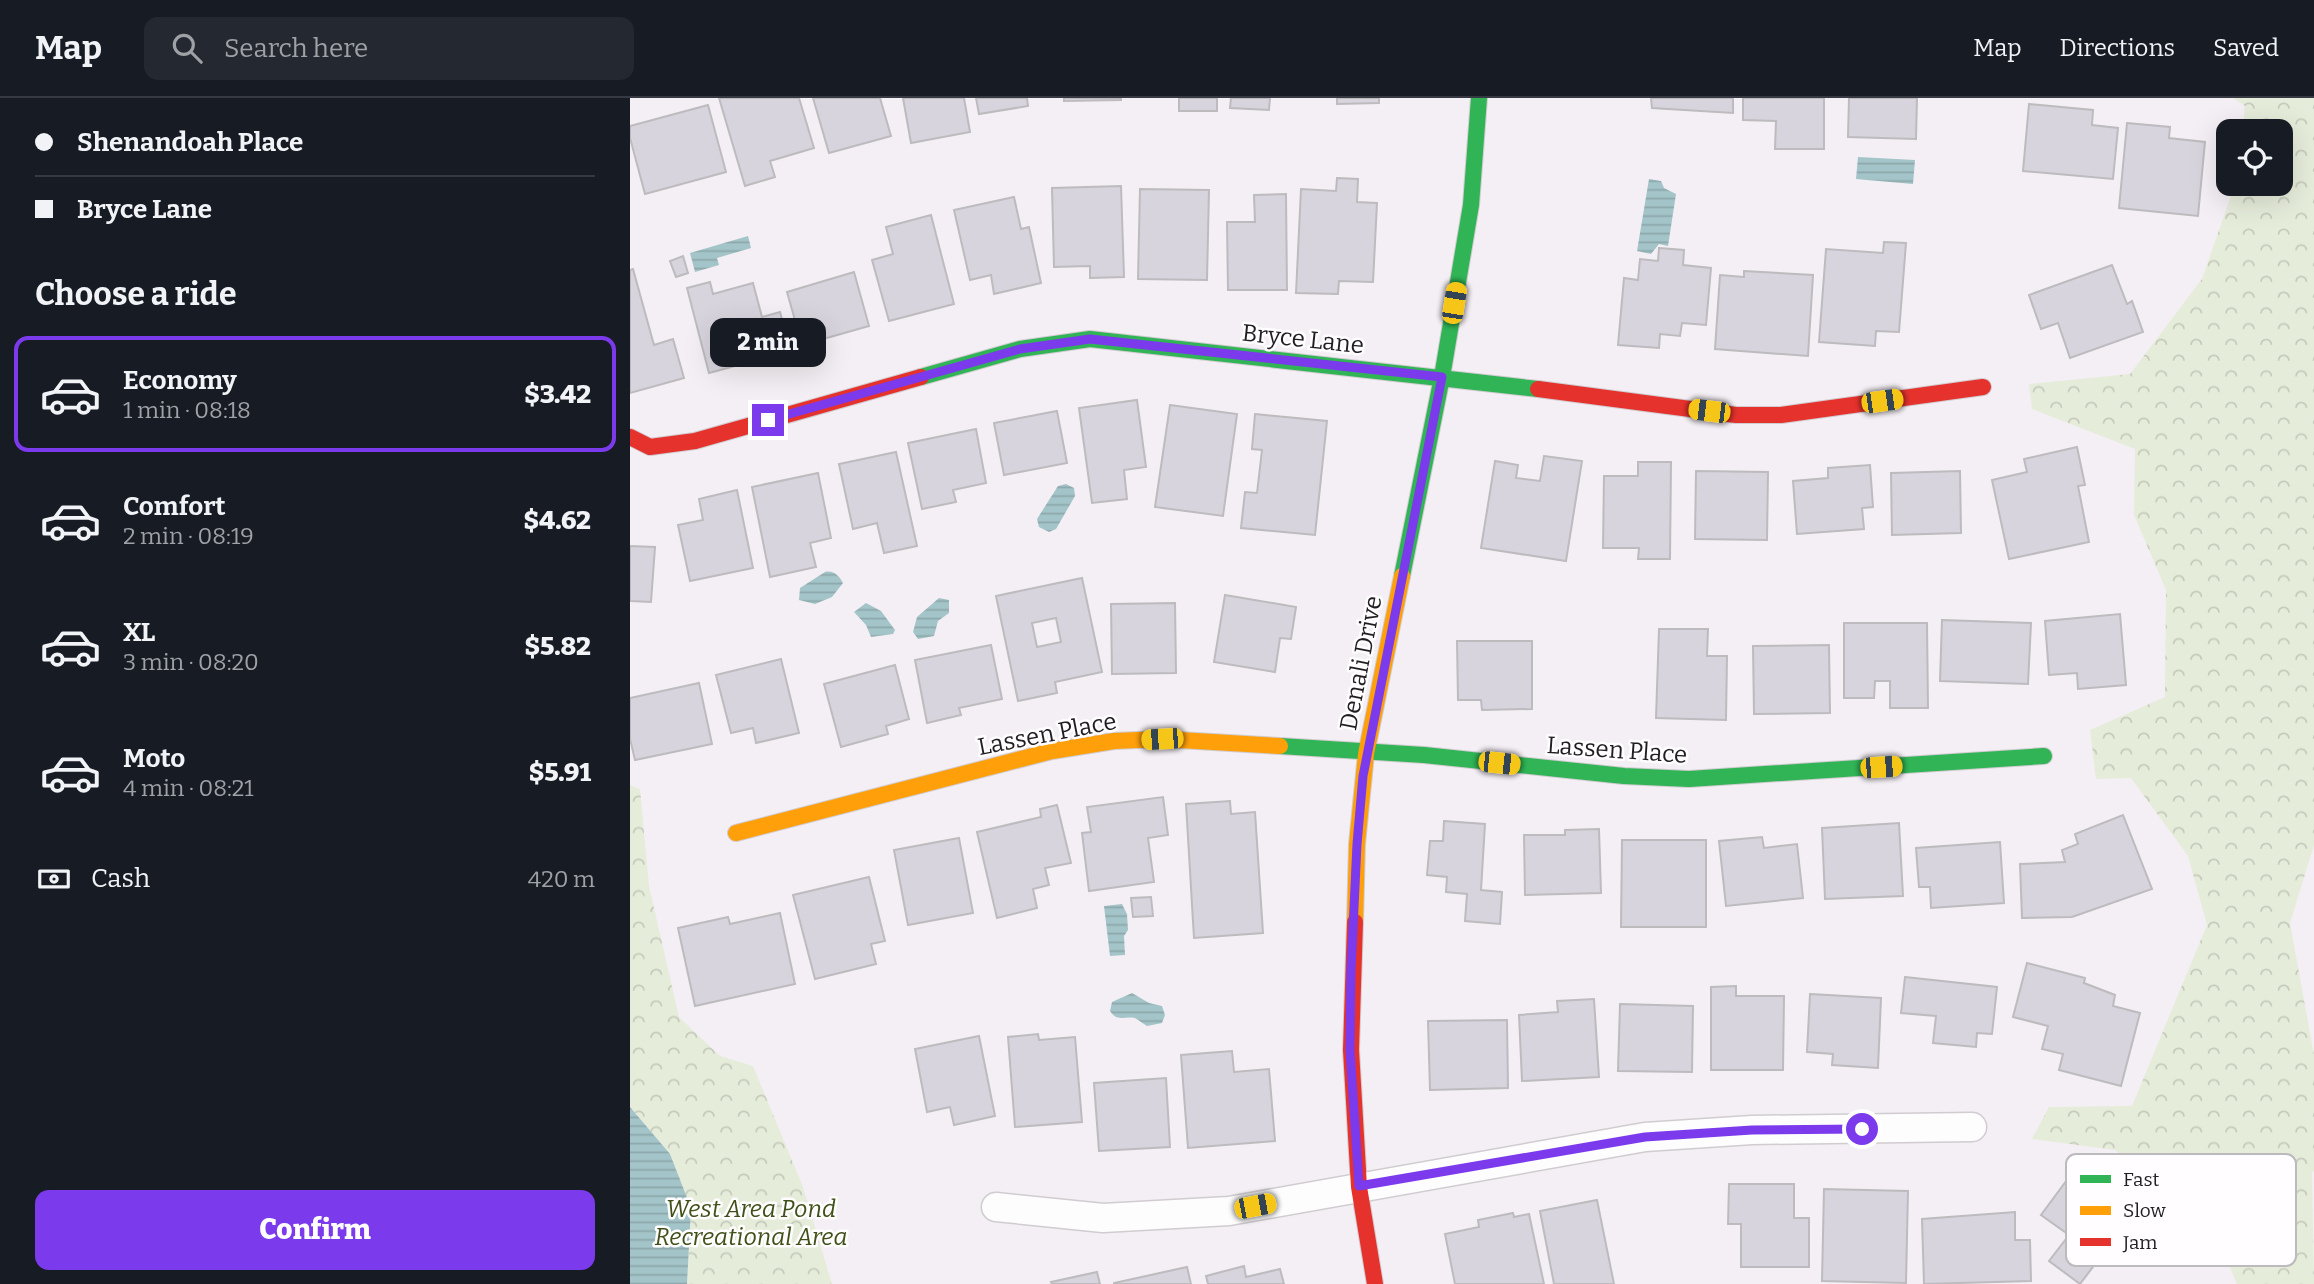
<!DOCTYPE html>
<html lang="en">
<head>
<meta charset="utf-8">
<style>
	body { margin:0; font-family:Bitter,serif; background:#242831; color:#f1f3f6; height:100vh; display:flex; flex-direction:column; font-size:26px; white-space:nowrap }
	* { box-sizing:border-box; margin:0 }
	p { font-size:23px; color:#9ea1a6 }
	.icon { flex:none; width:38px; height:38px; fill:none; stroke:currentColor; stroke-width:2; stroke-linecap:round; stroke-linejoin:round }
	.map { position:relative; flex:1; overflow:hidden }
	.details { display:flex; flex-direction:column; background:#171b24; width:630px }
	.details>* { flex:none }
	.guide { display:grid; align-content:center; height:154px; padding:0 35px; background:#171b24 }
	.controls { position:absolute; left:1586px; top:21px; display:grid; gap:14px }
	.controls a { display:grid; place-items:center; width:77px; height:77px; border-radius:14px; background:#171b24; box-shadow:0 7px 28px #0002; font-size:35px }
	.end { position:absolute; width:32px; height:32px; margin:-16px; border:9px solid #7c3aed; background:#fff; box-shadow:0 0 0 4px #fff }
	.from { border-radius:50% }
	.bubble { position:absolute; height:49px; border-radius:14px; background:#171b24; box-shadow:0 7px 28px #0002; font-size:23px; font-weight:800; line-height:49px; text-align:center }
	.car { position:absolute; width:21px; height:42px; margin:-21px -10px; border-radius:9px; box-shadow:0 0 5px 2px #0007; background:linear-gradient(#f5c518 24%,#345 0 40%,#f5c518 0 76%,#345 0 86%,#f5c518 0) }
	.guide b { display:flex; align-items:center; gap:24px; height:66px; font-size:26px }
	.guide b+b { border-top:2px solid #363941 }
	.guide i { width:18px; height:18px; background:#f1f3f6 }
	ul { padding:0; list-style:none }
	li { display:flex; align-items:center; gap:21px; height:116px; margin:0 14px 10px; padding:0 21px; border:4px solid transparent; border-radius:14px }
	li div { flex:1 }
	li b { display:block; font-size:26px }
	li em { font-style:normal; font-weight:800 }
	li.selected { border-color:#7c3aed }
	li>.icon { width:63px; height:63px; stroke-width:1.5 }
	h2 { padding:0 35px; font-size:32px; line-height:84px }
	.pay { display:flex; align-items:center; gap:18px; height:77px; padding:0 35px; font-size:26px }
	.pay p { margin-inline-start:auto }
	.primary-button { display:flex; gap:14px; margin-top:auto; padding:14px 35px }
	.primary-button a { flex:1; height:80px; border-radius:14px; background:#7c3aed; color:#fff; font-size:28px; font-weight:800; line-height:80px; text-align:center }
	header { display:flex; align-items:center; gap:42px; box-sizing:border-box; height:98px; padding:0 35px; background:#171b24; border-bottom:2px solid #363941 }
	header strong { font-size:33px }
	nav { display:flex; gap:38px; margin-inline-start:auto; font-size:24px }
	.search { width:490px; height:63px; background:#242831; display:flex; align-items:center; gap:18px; box-sizing:border-box; padding:0 24px; border-radius:14px; color:#9ea1a6; font-size:26px }
	main { display:flex; flex:1; min-height:0 }
	.map>svg:first-child { display:block }
	.park { fill:url(#park-crowns) }
	.water { fill:url(#water-rules) }
	.building { fill:#d7d4dd; stroke:#bdbbbe; stroke-width:2; fill-rule:evenodd }
	.lines { fill:none; stroke-linecap:round; stroke-linejoin:round }
	.street-casing { stroke:#d0ccd0; stroke-width:31 }
	.fast-casing { stroke:#d0ccd0; stroke-width:18 }
	.slow-casing { stroke:#d0ccd0; stroke-width:18 }
	.jam-casing { stroke:#d0ccd0; stroke-width:18 }
	.street { stroke:#fdfdfd; stroke-width:28 }
	.fast { stroke:#30b455; stroke-width:16 }
	.slow { stroke:#ff9f0a; stroke-width:16 }
	.jam { stroke:#e5322d; stroke-width:16 }
	.route { stroke:#7c3aed; stroke-width:9 }
	.labels { text-anchor:middle; stroke-width:5; stroke-linejoin:round; paint-order:stroke }
	.street-label { font-size:24px; fill:#211e21; stroke:#fffdff }
	.park-label { font-size:24px; font-style:italic; fill:#3f5018; stroke:#fffdff }
	.key { fill:#fffdff; stroke:#bcbabc; stroke-width:2 }
	.key-label { font-size:19px; fill:#211e21 }
</style>
</head>
<body>
<header>
<strong>Map</strong>
<div class="search"><svg class="icon" aria-label="search" viewBox="0 0 24 24"><circle cx="10" cy="10" r="6"/><path d="M15 15l6 6"/></svg>Search here</div>
<nav><a>Map</a><a>Directions</a><a>Saved</a></nav>
</header>
<main>
<section class="details">
<div class="guide">
<b><i class="from"></i>Shenandoah Place</b>
<b><i></i>Bryce Lane</b>
</div>
<h2>Choose a ride</h2>
<ul>
<li class="selected"><svg class="icon" aria-label="car" viewBox="0 0 24 24"><path d="M5 17H2v-5l4-1 3-4h7l3 4 3 1v5h-3M9 17h6M6 11h13"/><circle cx="7" cy="17" r="2"/><circle cx="17" cy="17" r="2"/></svg><div><b>Economy</b><p>1 min · 08:18</p></div><em>$3.42</em></li>
<li><svg class="icon" aria-label="car" viewBox="0 0 24 24"><path d="M5 17H2v-5l4-1 3-4h7l3 4 3 1v5h-3M9 17h6M6 11h13"/><circle cx="7" cy="17" r="2"/><circle cx="17" cy="17" r="2"/></svg><div><b>Comfort</b><p>2 min · 08:19</p></div><em>$4.62</em></li>
<li><svg class="icon" aria-label="car" viewBox="0 0 24 24"><path d="M5 17H2v-5l4-1 3-4h7l3 4 3 1v5h-3M9 17h6M6 11h13"/><circle cx="7" cy="17" r="2"/><circle cx="17" cy="17" r="2"/></svg><div><b>XL</b><p>3 min · 08:20</p></div><em>$5.82</em></li>
<li><svg class="icon" aria-label="car" viewBox="0 0 24 24"><path d="M5 17H2v-5l4-1 3-4h7l3 4 3 1v5h-3M9 17h6M6 11h13"/><circle cx="7" cy="17" r="2"/><circle cx="17" cy="17" r="2"/></svg><div><b>Moto</b><p>4 min · 08:21</p></div><em>$5.91</em></li>
</ul>
<div class="pay"><svg class="icon" aria-label="cash" viewBox="0 0 24 24"><path d="M3 7h18v10H3z"/><circle cx="12" cy="12" r="2"/></svg>Cash<p>420 m</p></div>
<div class="primary-button"><a>Confirm</a></div>
</section>
<div class="map">
<svg width="1684" height="1186" viewBox="0 0 1684 1186">
	<defs>
		<pattern id="park-crowns" width="20" height="18" patternUnits="userSpaceOnUse" patternTransform="scale(1.75)"><rect width="20" height="18" fill="#e6ecda"/><path d="M2 6a3 3 0 1 1 6 0M12 15a3 3 0 1 1 6 0" fill="none" stroke="#c5cabb"/></pattern>
		<pattern id="water-rules" width="6" height="5" patternUnits="userSpaceOnUse" patternTransform="scale(1.75)"><rect width="6" height="5" fill="#a3c4c8"/><path d="M0 2.5h6" fill="none" stroke="#8ca8ac"/></pattern>
	</defs>
	<rect width="100%" height="100%" fill="#f4eff4"/>
	<path class="park" d="M1603 0H1684V747L1660 825 1684 957V1073L1682 1074 1684 1186H1607L1581 1124 1485 1052 1402 1041 1419 1009 1502 1008 1577 827 1558 758 1501 680 1466 681 1460 632 1535 599 1536 492 1504 417 1505 351 1402 311 1399 286 1500 276 1572 181 1605 86H1650V33H1612L1615 8Z
		M0 687 10 691 19 788 49 919 90 958 123 968 173 1089 202 1186H57L61 1110 40 1056 0 1009Z"/>
	<path class="water" d="M1228 59 1285 62 1283 86 1226 81Z
		M1019 81 1031 83 1034 90 1046 96 1038 148 1029 146 1021 156 1007 153Z
		M118 138 121 150 87 160 89 167 65 174 60 155Z
		M436 386 444 390 445 398 426 431 419 434 409 429 407 421 428 388Z
		M195 474C204 472 209 478 213 485L202 499 185 506 169 502 170 490Z
		M309 500 319 502V515L308 523 304 538 288 541 283 534 287 519Z
		M236 505 251 513 265 532 263 536 241 539 236 527 224 514Z
		M492 806 497 816 498 832 494 838 495 857 480 858 474 808Z
		M502 895 519 905 532 908 535 917 532 925 517 928 505 920C494 918 487 924 480 913L482 904Z
		M0 1009 40 1056 61 1110 57 1186H0Z"/>
	<path class="building" d="M89 0H169L184 50 140 63 145 79 115 88Z
		M183 0H250L261 38 199 55Z
		M273 0H334L340 34 281 45Z
		M346 0H397L398 8 349 16Z
		M434 0H491V2L434 3Z
		M549 0H587V13H549Z
		M601 0H640L639 12 600 10Z
		M707 0H749V5L707 6Z
		M1021 0H1103V15L1022 10Z
		M1113 0H1194V51H1145L1146 23 1113 22Z
		M1219 0H1287L1286 41 1218 39Z
		M1399 6 1463 12 1462 27 1488 30 1483 81 1393 73Z
		M78 7 96 74 15 96 0 40V28Z
		M1497 25 1540 29 1539 40 1575 44 1568 118 1489 110Z
		M707 80 728 81 727 104 747 105 743 184 709 183 708 196 666 195 671 91 706 93Z
		M491 88 494 179 460 180V168L424 169 422 90Z
		M510 91 579 92 577 182 508 181Z
		M656 96 657 192H598L597 124H625L624 97Z
		M384 99 391 131 399 129 411 185 364 196 361 177 340 182 324 112Z
		M301 117 324 206 259 223 242 162 263 156 256 129Z
		M1254 144 1276 145 1269 234 1246 233 1245 248 1189 244 1196 151 1253 155Z
		M1029 150 1054 152 1053 167 1081 170 1076 227 1052 225 1050 238 1030 236 1029 250 988 247 994 180 1008 182 1010 161 1028 163Z
		M53 158 58 175 46 179 40 163Z
		M1482 167 1497 206 1502 203 1513 234 1440 260 1428 225 1411 231 1399 197Z
		M3 171 24 247 43 241 54 280 0 295V172Z
		M1114 173 1183 177 1178 258 1085 251 1090 177 1114 179Z
		M224 174 239 228 172 247 157 194Z
		M80 184 83 196 123 185 132 219 150 214 161 253 79 275 57 190Z
		M507 302 516 369 494 372 497 401 462 405 449 310Z
		M540 307 607 316 593 418 525 409Z
		M427 313 437 365 374 377 364 325Z
		M625 316 697 323 685 437 611 430 615 394 627 395 632 352 622 351Z
		M346 331 356 385 323 392 326 404 292 411 278 345Z
		M1447 349 1455 387 1448 388 1459 444 1379 461 1362 382 1397 374 1394 361Z
		M266 354 287 448 254 455 247 425 223 431 209 366Z
		M914 358 952 363 936 463 851 450 865 363 888 367 886 380 910 383Z
		M1008 364H1041L1040 461H1008L1009 450H973L974 378H1008Z
		M1240 367 1243 409 1232 410 1234 431 1167 436 1163 383 1198 380V370Z
		M1066 373 1138 374 1137 442 1065 441Z
		M1330 373 1331 435 1262 437 1261 375Z
		M188 375 201 440 180 445 186 469 140 479 122 389Z
		M107 392 123 470 60 483 48 427 73 422 69 401Z
		M0 448 25 449 21 504 0 503Z
		M452 480 472 574 425 584 427 595 388 603 366 498ZM426 520 431 544 407 549 402 525Z
		M595 497 666 509 661 541 650 540 645 574 584 564Z
		M545 505 546 575 482 576 481 506Z
		M1490 516 1496 587 1448 591 1447 575 1419 577 1415 523Z
		M1312 522 1401 525 1398 586 1310 583Z
		M1214 525H1297L1298 610H1260V583H1245L1244 600H1214Z
		M1029 531H1078L1077 558H1097L1096 622 1026 620Z
		M827 543H902V611L852 612 851 602H828Z
		M361 547 372 601 329 610 331 617 297 625 285 562Z
		M1199 547 1200 615 1124 616 1123 548Z
		M151 561 169 635 126 645 123 630 101 635 86 577Z
		M265 567 279 621 256 628 258 636 211 649 194 586Z
		M69 585 82 646 5 662 0 641V600Z
		M533 699 538 737 518 740 524 784 459 793 452 735 461 734 457 709Z
		M600 703 601 716 625 714 633 835 564 840 556 706Z
		M427 707 441 765 415 770 419 787 403 791 407 810 367 820 347 734 411 719 410 711Z
		M1493 717 1522 791 1442 819 1392 820 1390 766 1435 764 1432 752 1448 746 1445 736Z
		M814 723 855 726 851 792 872 794 870 826 835 823 837 796 816 794 817 779 797 777 800 743H813Z
		M1269 725 1273 798 1195 801 1192 730Z
		M969 731 971 795 895 797 894 737H935V732Z
		M1132 739 1134 750 1167 746 1173 800 1096 808 1089 743Z
		M329 740 343 815 278 827 264 752Z
		M992 742H1076V829H991Z
		M1370 744 1374 805 1301 810 1300 789H1289L1286 750Z
		M239 779 255 843 241 846 246 866 185 881 163 797Z
		M521 799 523 818 503 819 501 800Z
		M150 815 165 886 65 908 48 830 98 819 100 826Z
		M1397 865 1455 880 1454 885 1485 897 1483 908 1510 915 1491 988 1429 972 1433 956 1412 951 1418 928 1383 919Z
		M1275 879 1367 889 1362 936 1347 935 1346 949 1303 945 1306 918 1271 915Z
		M1106 888V898H1154L1153 972H1081V889Z
		M1180 896 1251 900 1248 970 1202 967 1203 956 1177 954Z
		M964 901 969 979 892 983 889 917 928 914 927 903Z
		M990 906 1063 908 1062 974 988 973Z
		M877 922 878 990 800 992 798 923Z
		M408 936 409 942 445 939 452 1024 385 1029 378 939Z
		M349 938 365 1018 324 1027 320 1009 297 1014 285 951Z
		M602 953 604 974 639 971 645 1043 558 1050 551 957Z
		M536 980 540 1049 469 1053 464 985Z
		M1451 1063 1510 1107 1450 1186 1419 1163 1439 1137 1411 1117Z
		M1099 1086H1164V1120H1179V1169H1111V1126H1098Z
		M1194 1091 1278 1093 1276 1185 1192 1183Z
		M967 1102 984 1186H924L910 1113Z
		M1385 1114V1142H1400L1401 1183 1294 1186 1292 1121Z
		M883 1115 884 1119 899 1116 914 1186H825L815 1136 849 1129 848 1122Z
		M614 1168 616 1179 650 1171 654 1186H578L576 1178Z
		M557 1169 561 1186H484V1185Z
		M467 1174 470 1186H422L421 1184Z"/>
	<g class="lines">
		<g class="street-casing">
			<path id="street" d="M366 1109 473 1120 599 1113 1015 1039 1122 1032 1342 1029"/>
		</g>
		<g class="fast-casing">
			<path id="fast" d="M291 279 390 251 460 241 908 291
				M772 478 812 279 841 107 849 0
				M650 648 794 657 994 678 1059 681 1414 658"/>
		</g>
		<g class="slow-casing">
			<path id="slow" d="M106 735 422 653 484 643 532 641 650 648
				M725 824 727 746 736 656 772 478"/>
		</g>
		<g class="jam-casing">
			<path id="jam" d="M908 291 1106 317H1151L1353 289
				M0 339 20 349 65 343 291 279
				M725 824 721 952 729 1089 745 1186"/>
		</g>
		<use href="#street" class="street"/>
		<use href="#fast" class="fast"/>
		<use href="#slow" class="slow"/>
		<use href="#jam" class="jam"/>
	</g>
	<g class="lines">
		<path class="route" d="M138 322 390 251 460 241 812 279 733 678 727 746 721 873 720 952 729 1088 1015 1039 1122 1032 1232 1031"/>
	</g>
	<g class="labels">
		<g class="street-label">
			<text transform="translate(673 241) rotate(6)" y="8">Bryce Lane</text>
			<text transform="translate(731 565) rotate(-79)" y="8">Denali Drive</text>
			<text transform="translate(417 636) rotate(-11)" y="8">Lassen Place</text>
			<text transform="translate(987 652) rotate(4)" y="8">Lassen Place</text>
		</g>
		<g class="park-label">
			<text x="121" y="1119">West Area Pond<tspan x="121" dy="28">Recreational Area</tspan></text>
		</g>
	</g>
	<rect x="1436" y="1056" width="230" height="112" rx="10" class="key"/>
	<rect x="1450" y="1077" width="31" height="8" fill="#30b455"/>
	<rect x="1450" y="1108" width="31" height="9" fill="#ff9f0a"/>
	<rect x="1450" y="1140" width="31" height="8" fill="#e5322d"/>
	<g class="key-label">
		<text x="1493" y="1088">Fast</text>
		<text x="1493" y="1119">Slow</text>
		<text x="1493" y="1151">Jam</text>
	</g>
</svg>
<div class="controls">
<a><svg class="icon" aria-label="locate" viewBox="0 0 24 24"><circle cx="12" cy="12" r="6"/><path d="M12 2v4M12 18v4M2 12h4M18 12h4"/></svg></a>
</div>
<i class="end from" style="left:1232px;top:1031px"></i>
<i class="end" style="left:138px;top:322px"></i>
<div class="bubble" style="left:80px;top:220px;width:116px">2 min</div>
<i class="car" style="left:824px;top:205px;rotate:9deg"></i>
<i class="car" style="left:1252px;top:303px;rotate:82deg"></i>
<i class="car" style="left:1079px;top:313px;rotate:277deg"></i>
<i class="car" style="left:532px;top:641px;rotate:267deg"></i>
<i class="car" style="left:869px;top:665px;rotate:96deg"></i>
<i class="car" style="left:1251px;top:669px;rotate:86deg"></i>
<i class="car" style="left:625px;top:1108px;rotate:79deg"></i>
</div>
</main>
</body>
</html>
